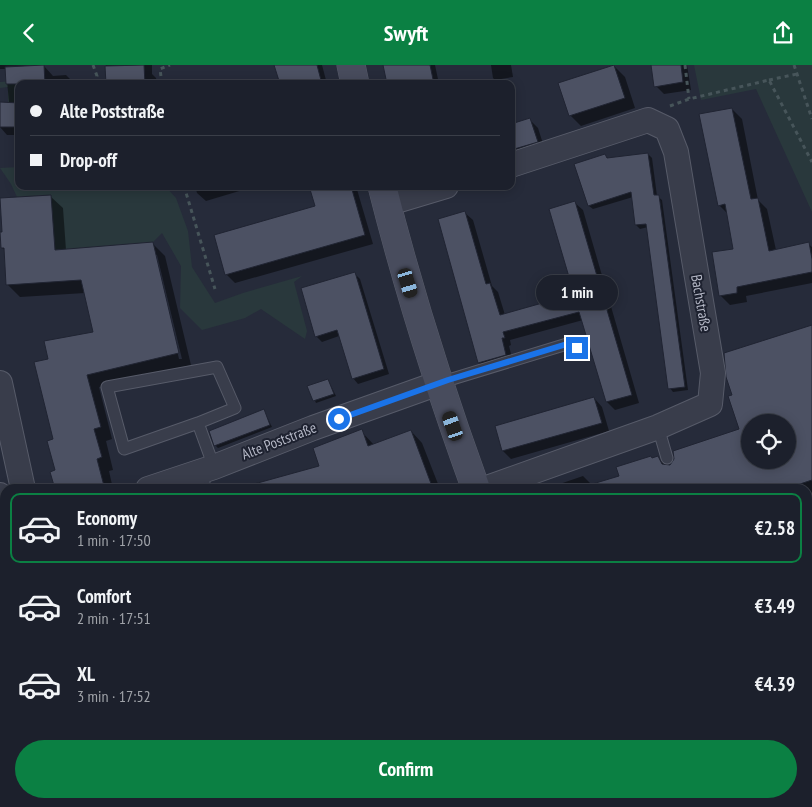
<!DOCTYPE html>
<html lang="en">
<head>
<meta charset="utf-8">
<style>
	body { margin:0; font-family:"PT Sans Narrow",sans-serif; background:#252834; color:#f1f3f6; height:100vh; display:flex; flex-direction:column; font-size:19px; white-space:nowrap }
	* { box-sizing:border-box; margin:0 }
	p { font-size:16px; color:#a0a3a9 }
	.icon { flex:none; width:28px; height:28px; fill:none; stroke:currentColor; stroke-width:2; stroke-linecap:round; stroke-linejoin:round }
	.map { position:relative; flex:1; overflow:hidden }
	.sheet { position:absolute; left:0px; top:419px; width:812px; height:324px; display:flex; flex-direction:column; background:#1c202c; border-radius:15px 15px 0 0; box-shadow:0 2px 12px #0003,0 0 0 1px #3a3e48 }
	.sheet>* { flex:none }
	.top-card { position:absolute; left:15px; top:15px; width:500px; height:110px; border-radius:10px; box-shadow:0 2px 12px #0003,0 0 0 1px #3a3e48; display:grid; align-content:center; height:110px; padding:0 15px; background:#1c202c }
	.fabs { position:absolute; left:741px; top:349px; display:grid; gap:10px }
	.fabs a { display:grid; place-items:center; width:55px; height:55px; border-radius:50%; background:#1c202c; box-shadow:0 2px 12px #0003,0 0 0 1px #3a3e48; font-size:25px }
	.end { position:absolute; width:22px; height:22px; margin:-11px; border:6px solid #1a73e8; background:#fff; box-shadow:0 0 0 2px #fff }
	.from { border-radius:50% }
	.bubble { position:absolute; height:35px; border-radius:18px; background:#1c202c; box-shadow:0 2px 12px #0003,0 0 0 1px #3a3e48; font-size:16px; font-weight:800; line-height:35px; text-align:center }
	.car { position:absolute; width:15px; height:30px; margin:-15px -8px; border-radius:6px; box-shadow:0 0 4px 1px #0007; background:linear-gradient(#222 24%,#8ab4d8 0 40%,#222 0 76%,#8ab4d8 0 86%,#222 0) }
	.top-card b { display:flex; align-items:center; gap:18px; height:48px; font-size:19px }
	.top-card b+b { border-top:1px solid #3a3e48 }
	.top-card i { width:12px; height:12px; background:#f1f3f6 }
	ul { padding:9px 0 0; list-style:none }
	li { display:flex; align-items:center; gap:15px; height:70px; margin:0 10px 8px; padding:0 5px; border:2px solid transparent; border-radius:10px }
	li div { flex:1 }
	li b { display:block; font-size:19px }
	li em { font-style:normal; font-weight:800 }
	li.current { border-color:#0b8043 }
	li>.icon { width:45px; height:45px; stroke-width:1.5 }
	.primary-button { display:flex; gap:10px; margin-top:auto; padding:10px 15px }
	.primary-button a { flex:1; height:58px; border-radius:30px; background:#0b8043; color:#fff; font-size:20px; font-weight:800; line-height:58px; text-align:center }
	header { display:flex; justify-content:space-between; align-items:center; height:65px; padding:0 15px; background:#0b8043; color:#fff; font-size:22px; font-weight:800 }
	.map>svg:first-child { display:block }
	.green { fill:#29383c }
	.shadow { fill:#0007; fill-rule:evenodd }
	.building { fill:#4c5163; stroke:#202432; fill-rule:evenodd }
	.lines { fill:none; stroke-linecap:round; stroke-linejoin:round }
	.lane-casing { stroke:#575b69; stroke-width:13 }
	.street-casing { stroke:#575b69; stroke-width:26 }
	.secondary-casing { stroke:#575b69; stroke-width:29 }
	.path { stroke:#47555a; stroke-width:3; stroke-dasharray:4 4; stroke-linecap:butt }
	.lane { stroke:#393d4b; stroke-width:11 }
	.street { stroke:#393d4b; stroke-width:24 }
	.secondary { stroke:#484c5d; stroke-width:28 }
	.route { stroke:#1a73e8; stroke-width:6 }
	.labels { text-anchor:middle; stroke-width:4; stroke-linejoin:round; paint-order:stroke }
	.street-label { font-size:15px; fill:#b5b8c6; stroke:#1e2230 }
</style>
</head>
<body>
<header><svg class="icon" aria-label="back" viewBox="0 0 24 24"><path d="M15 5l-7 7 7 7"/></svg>Swyft<svg class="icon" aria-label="share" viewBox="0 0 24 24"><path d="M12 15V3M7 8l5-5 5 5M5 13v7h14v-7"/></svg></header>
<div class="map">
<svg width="812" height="742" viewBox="0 0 812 742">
	<rect width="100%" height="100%" fill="#262b3a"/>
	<path class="green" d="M694 0H812V147L756 24 701 35Z
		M45 14 19 19V38L8 37V22L0 23V17Z
		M19 102V121H165L176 133 188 166 192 202 215 238 243 228 302 211 294 217 307 266 305 274 261 244 245 253 202 265 180 243 181 201 162 168 153 177 55 185 51 130 17 132 11 119 0 103Z"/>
	<path class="shadow" d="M0 0 44 1 53 11 66 10 75 19H19V70H7L0 62V38H9L6 4H0Z
		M106 0H152V9L156 13 157 19H107Z
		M276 0H322L327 19H281Z
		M384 0H435L439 19H388Z
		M491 0H511L513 12 495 15 493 13Z
		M652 0H687L691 25 664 29 656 21Z
		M614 1 625 12 635 43 581 61 570 50Z
		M732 44 742 54 758 135 767 144 776 185 808 179 812 182V218L746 231 747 237 730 240 720 230 735 185 728 149 719 140Z
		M530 55 538 63 545 85 511 97V60Z
		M648 89 652 93 657 131 662 135 688 325 673 327 670 323 648 162 640 164 636 160 633 132 593 144 589 141 605 91 609 94Z
		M195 121H256L206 136 197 128Z
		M310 121H356L373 179 235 218 227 210 216 171 316 142Z
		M50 131 63 143 66 185 152 178 165 191 191 300 99 322 112 374 106 376 113 405 109 406 113 424H56L55 375 50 294 95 268 85 228 20 232 8 220 5 185 2 183ZM155 190H157L182 294H179Z
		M575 138 583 145 639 338 615 345 607 337 583 255 510 275 511 280 509 281 513 297 487 305 479 298 465 148 473 155 492 221 498 227 505 250 576 230Z
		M355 209 360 214 389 309 358 319 353 313 339 271 322 277 316 271Z
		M812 261V435L808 436V424H545L583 411 592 420 620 412 658 392 667 401H670L740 365ZM750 358H788V395H750Z
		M328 315 336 331 316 338 309 322Z
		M594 333 602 342 609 366 511 394 503 386Z
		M264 346 272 362 218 383 215 380Z
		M361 366 374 380 411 366 422 378 440 424H276L321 402Z
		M808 458 812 470V476L808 478Z
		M0 480 3 483 1 489 5 492V502L2 516 0 515Z
		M812 546V584L808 569V548Z
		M5 695V738H69L67 742H0V710Z
		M812 717V742H776L774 738H808V718Z
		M273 738H318L322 741 272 742Z
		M388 738H493V742H390Z
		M528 738H579L580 742H529Z
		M622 738H677L679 742H625Z
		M724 738H752L754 742H725Z"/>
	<path class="building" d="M44 0 45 19H6L5 2Z
		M144 0 145 19H106L105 1Z
		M274 0H317L322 19H280Z
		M383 0H430L434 19H387Z
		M614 0 625 33 569 51 558 18Z
		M651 0H681L683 17 654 22Z
		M0 37 19 38V62H0Z
		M732 43 751 134 758 133 769 186 809 177 812 194V207L737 222V228L719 231 712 187 733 184 725 139 718 141 699 49Z
		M530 53 538 77 511 85V59Z
		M648 88 654 130H659L685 322 668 324 646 159 635 160 631 127 588 141 574 99 605 89 607 93Z
		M309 121H351L365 170 225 210 214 170 315 141Z
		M51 130 55 185 153 177 179 288 87 310 101 362 94 364 102 392 97 394 104 421 91 424H55L50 407 55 405 47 376 53 374 34 297 48 294 44 276 93 267 81 215 6 220 4 183H1L0 167H2L0 133Z
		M575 136 632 330 606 337 579 247 503 267 505 273H502L506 290 478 298 438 154 465 146 486 219 490 218 500 250 574 229 549 144Z
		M355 207 384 304 352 314 337 265 315 272 301 223Z
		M812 260V415L785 424H589V420L619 411 616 402 651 391 652 393 658 391 662 399 670 400 674 394 673 386 739 364 728 331 732 330 726 312 724 288ZM750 358H788V395H750Z
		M328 314 334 329 313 336 307 321Z
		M594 332 602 358 502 386 495 361Z
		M264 344 270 360 214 381 209 366Z
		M362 364 368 381 411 365 433 424H254V419L319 401 313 383Z"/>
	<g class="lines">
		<g class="lane-casing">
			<path id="lane" d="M439 318 567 279 577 283 581 288
				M198 358 124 384 107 322 217 302 235 343 198 358 214 402
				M658 362 667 393
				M202 406 205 424
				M508 738V742"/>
		</g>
		<g class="street-casing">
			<path id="street" d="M386 139 446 121
				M0 318 23 424
				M148 424 214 402 313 363 439 318
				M484 424 658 362 710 339 713 308 676 87 667 64 648 55 511 100
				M0 430 5 459
				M0 575 3 566 5 535
				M233 742 238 738"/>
		</g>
		<g class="secondary-casing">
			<path id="secondary" d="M351 0 355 19
				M382 121C408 224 440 325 476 424
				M698 738 699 742"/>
		</g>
		<path class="path" d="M93 0 97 11 95 19
			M685 0 689 34
			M794 0 812 54
			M769 15 797 9
			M162 19 160 4 170 0
			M670 41 689 34 769 15 812 97
			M184 121 215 224"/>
		<use href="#lane" class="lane"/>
		<use href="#street" class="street"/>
		<use href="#secondary" class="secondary"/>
	</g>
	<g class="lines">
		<path class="route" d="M339 354 448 315 567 279 577 283"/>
	</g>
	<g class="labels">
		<g class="street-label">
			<text transform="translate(701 238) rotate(80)" y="5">Bachstraße</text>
			<text transform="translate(279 376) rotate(-21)" y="5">Alte Poststraße</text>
		</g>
	</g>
</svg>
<div class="fabs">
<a><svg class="icon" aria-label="locate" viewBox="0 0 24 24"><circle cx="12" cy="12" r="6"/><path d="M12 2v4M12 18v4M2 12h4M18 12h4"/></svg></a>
</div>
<i class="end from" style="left:339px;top:354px"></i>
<i class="end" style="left:577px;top:283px"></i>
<div class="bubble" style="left:536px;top:210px;width:82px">1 min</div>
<i class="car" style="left:408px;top:218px;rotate:163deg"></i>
<i class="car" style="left:453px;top:361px;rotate:341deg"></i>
<div class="top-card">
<b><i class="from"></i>Alte Poststraße</b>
<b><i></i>Drop-off</b>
</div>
<section class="sheet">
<ul>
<li class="current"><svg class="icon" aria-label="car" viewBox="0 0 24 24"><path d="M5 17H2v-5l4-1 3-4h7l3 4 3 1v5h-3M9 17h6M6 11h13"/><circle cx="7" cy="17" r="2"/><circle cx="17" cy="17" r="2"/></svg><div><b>Economy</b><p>1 min · 17:50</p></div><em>€2.58</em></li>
<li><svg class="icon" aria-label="car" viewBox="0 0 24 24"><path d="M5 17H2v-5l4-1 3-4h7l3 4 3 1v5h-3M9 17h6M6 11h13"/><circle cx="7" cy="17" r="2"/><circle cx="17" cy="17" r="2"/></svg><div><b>Comfort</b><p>2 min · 17:51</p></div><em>€3.49</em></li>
<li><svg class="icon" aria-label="car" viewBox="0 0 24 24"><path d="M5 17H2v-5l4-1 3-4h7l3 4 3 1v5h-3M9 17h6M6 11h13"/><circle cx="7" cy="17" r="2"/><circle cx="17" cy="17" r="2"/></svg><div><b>XL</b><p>3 min · 17:52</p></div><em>€4.39</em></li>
</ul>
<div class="primary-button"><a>Confirm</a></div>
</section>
</div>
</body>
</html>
